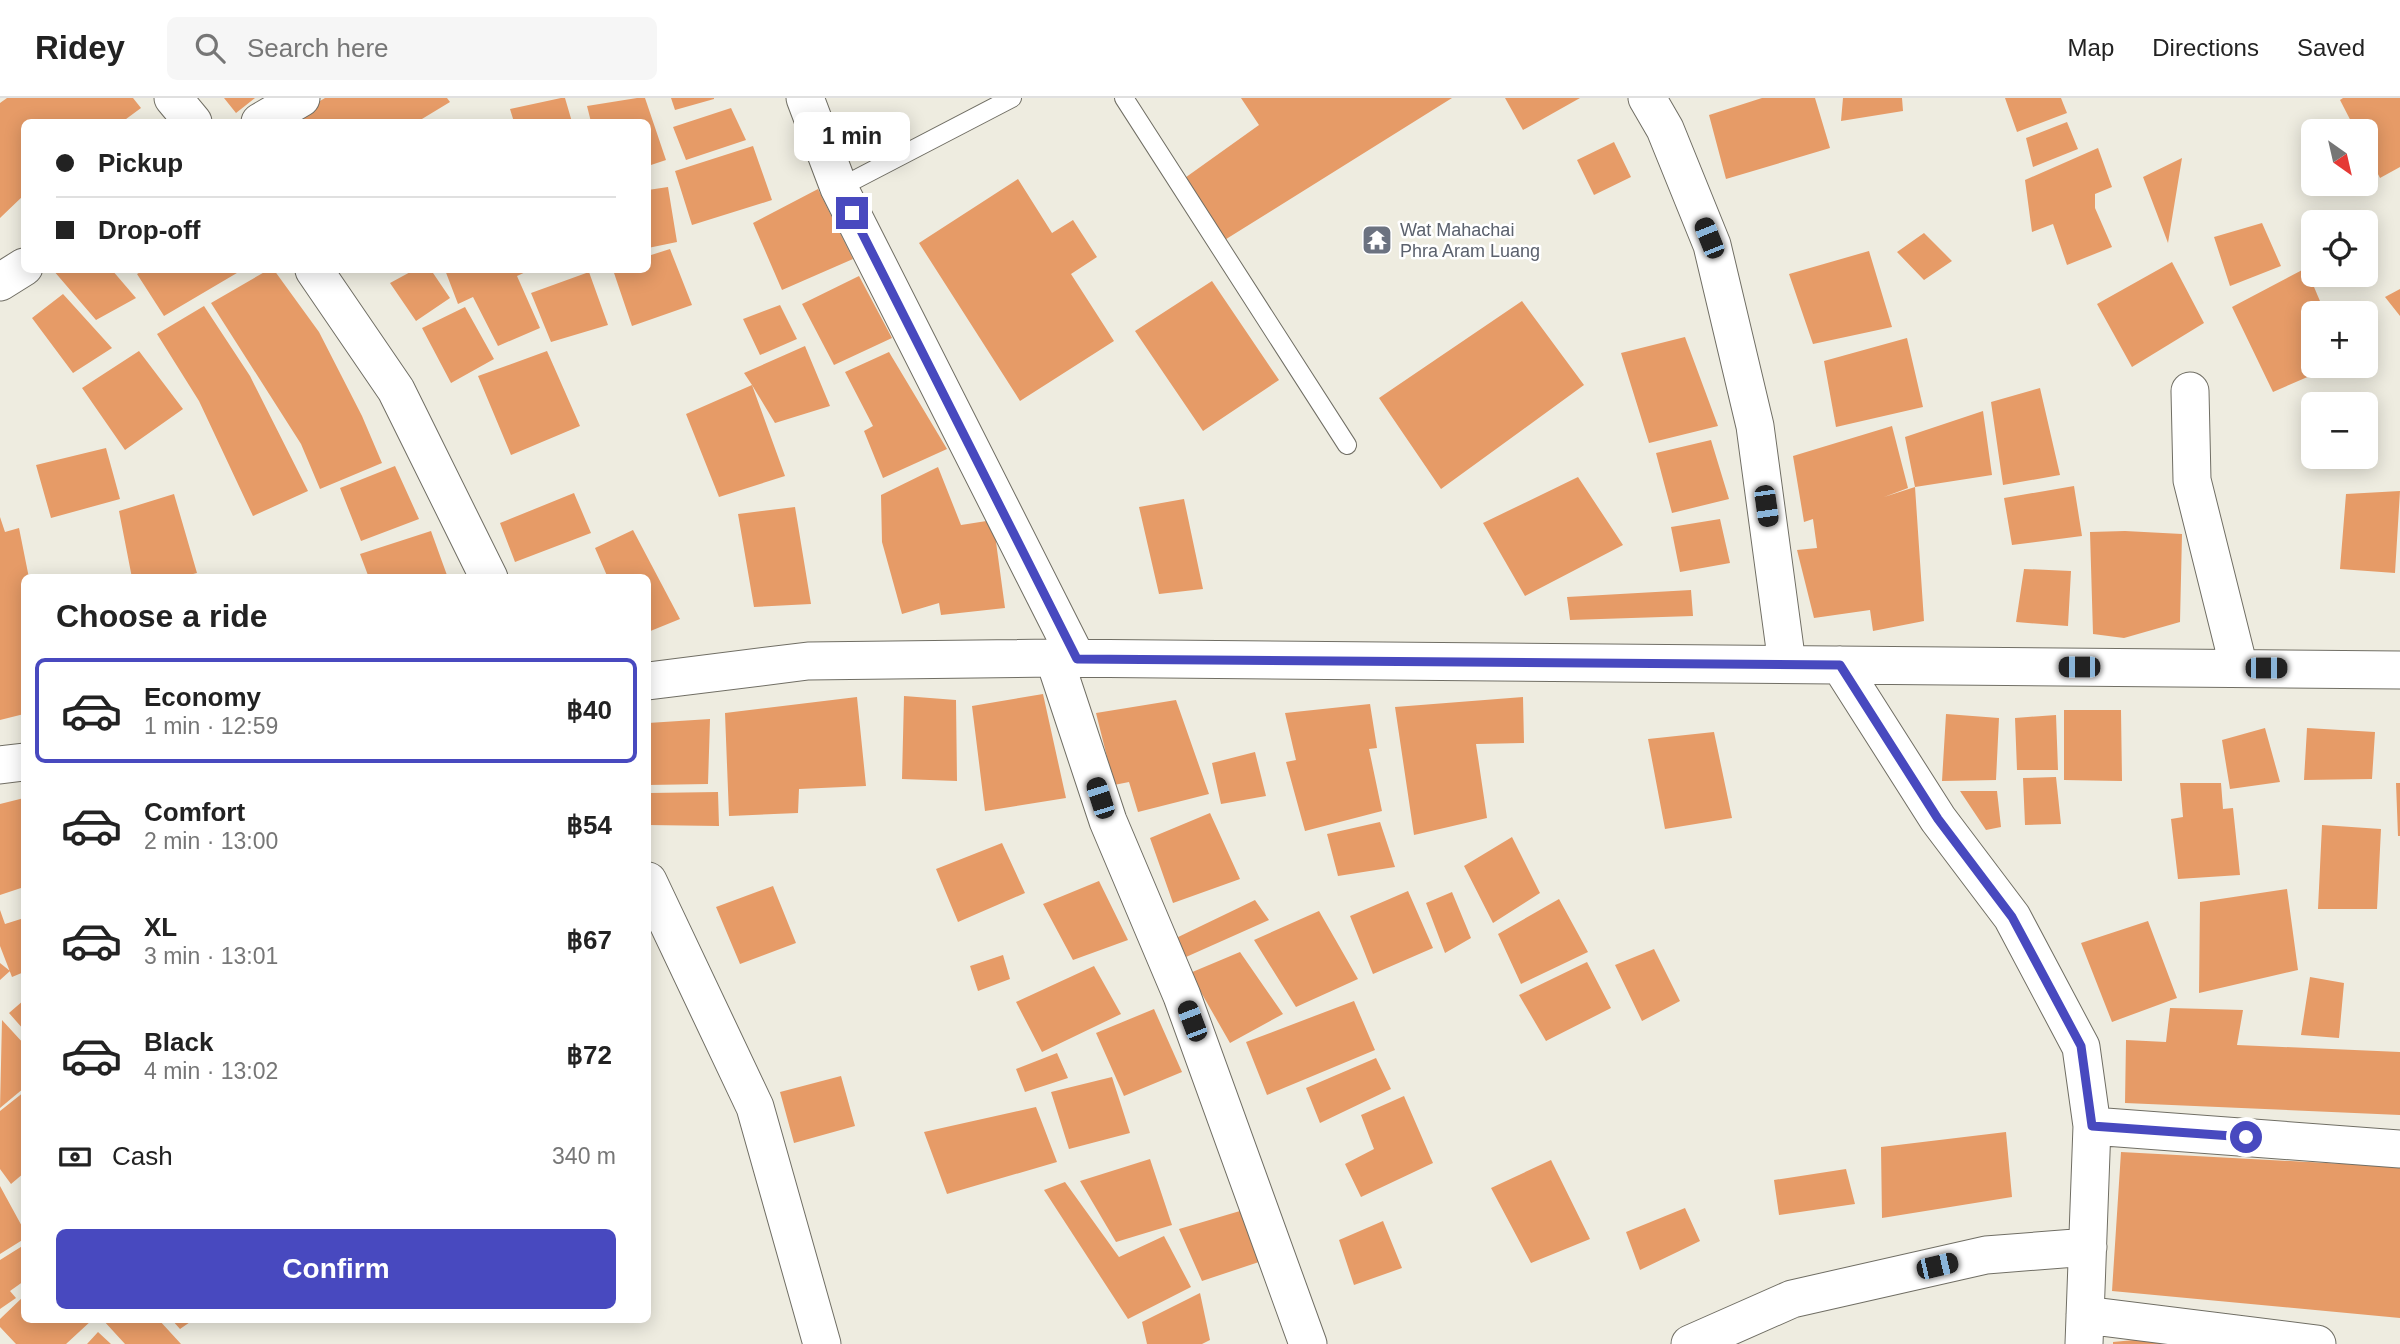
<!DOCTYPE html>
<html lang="en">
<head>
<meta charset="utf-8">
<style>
	body { margin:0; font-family:Helvetica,sans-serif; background:#f6f6f6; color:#222; height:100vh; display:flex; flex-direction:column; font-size:26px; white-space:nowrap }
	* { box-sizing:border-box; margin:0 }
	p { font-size:23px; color:#767676 }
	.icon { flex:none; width:38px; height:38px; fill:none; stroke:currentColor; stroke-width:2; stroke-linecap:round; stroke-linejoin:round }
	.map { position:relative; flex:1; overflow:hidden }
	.sheet { position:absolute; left:21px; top:476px; width:630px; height:749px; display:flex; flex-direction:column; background:#fff; border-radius:10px; box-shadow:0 4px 18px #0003 }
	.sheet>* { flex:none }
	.top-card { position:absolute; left:21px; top:21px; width:630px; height:154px; border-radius:10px; box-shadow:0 4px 18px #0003; display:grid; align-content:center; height:154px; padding:0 35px; background:#fff }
	.needle { width:46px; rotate:146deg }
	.controls { position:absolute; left:2301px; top:21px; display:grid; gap:14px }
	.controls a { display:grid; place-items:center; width:77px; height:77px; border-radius:10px; background:#fff; box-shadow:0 4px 18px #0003; font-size:35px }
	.end { position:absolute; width:32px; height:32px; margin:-16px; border:9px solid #4849bf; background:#fff; box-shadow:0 0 0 4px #fff }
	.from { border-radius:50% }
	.bubble { position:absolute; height:49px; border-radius:10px; background:#fff; box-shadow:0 4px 18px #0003; font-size:23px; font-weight:800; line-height:49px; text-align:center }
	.car { position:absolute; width:21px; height:42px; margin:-21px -10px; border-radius:9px; box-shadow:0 0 5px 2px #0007; background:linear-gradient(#222 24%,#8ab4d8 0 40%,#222 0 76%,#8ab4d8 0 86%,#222 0) }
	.top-card b { display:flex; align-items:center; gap:24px; height:66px; font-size:26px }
	.top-card b+b { border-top:2px solid #e0e0e0 }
	.top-card i { width:18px; height:18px; background:#222 }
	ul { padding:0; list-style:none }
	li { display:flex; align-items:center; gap:21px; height:105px; margin:0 14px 10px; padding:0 21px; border:4px solid transparent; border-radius:10px }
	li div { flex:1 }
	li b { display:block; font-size:26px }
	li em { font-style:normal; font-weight:800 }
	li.active { border-color:#4849bf }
	li>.icon { width:63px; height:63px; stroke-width:1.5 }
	h2 { padding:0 35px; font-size:32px; line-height:84px }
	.pay { display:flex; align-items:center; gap:18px; height:77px; padding:0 35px; font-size:26px }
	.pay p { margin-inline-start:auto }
	.action { display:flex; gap:14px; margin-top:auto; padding:14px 35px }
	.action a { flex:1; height:80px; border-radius:10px; background:#4849bf; color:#fff; font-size:28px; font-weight:800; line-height:80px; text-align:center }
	header { display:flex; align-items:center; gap:42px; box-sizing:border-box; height:98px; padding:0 35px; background:#fff; border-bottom:2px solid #e0e0e0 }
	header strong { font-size:33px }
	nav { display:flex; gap:38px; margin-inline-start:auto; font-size:24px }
	.search { width:490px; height:63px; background:#f6f6f6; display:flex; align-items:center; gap:18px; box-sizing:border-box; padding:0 24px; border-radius:10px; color:#767676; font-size:26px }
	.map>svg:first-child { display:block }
	.building { fill:#e69b67 }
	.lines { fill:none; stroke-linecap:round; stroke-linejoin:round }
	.lane-casing { stroke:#706e64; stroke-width:20 }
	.street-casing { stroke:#706e64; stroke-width:39 }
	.lane { stroke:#fff; stroke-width:18 }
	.street { stroke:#fff; stroke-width:37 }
	.route { stroke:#4849bf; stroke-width:9 }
	.labels { text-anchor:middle; stroke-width:5; stroke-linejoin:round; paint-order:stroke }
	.worship-label { font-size:18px; fill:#5b616d; stroke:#fff; text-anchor:start }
</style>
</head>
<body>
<header>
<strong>Ridey</strong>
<div class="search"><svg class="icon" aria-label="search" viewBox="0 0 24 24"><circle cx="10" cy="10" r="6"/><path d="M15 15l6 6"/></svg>Search here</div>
<nav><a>Map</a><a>Directions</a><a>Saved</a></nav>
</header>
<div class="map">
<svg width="2400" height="1246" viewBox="0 0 2400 1246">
	<rect width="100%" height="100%" fill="#eeece0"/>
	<path class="building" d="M7 0H133L141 10 122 24H24V97L0 120V5Z
		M224 0H255L236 15Z
		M325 0H447L450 4 417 24H284Z
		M561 0H565L572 24H514L510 11Z
		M637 0H645L666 62 648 68V24H591L587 8Z
		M671 0H714V1L675 12Z
		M1241 0H1452L1223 143 1182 82 1259 27Z
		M1505 0H1580L1523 32Z
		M1762 0H1815L1830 50 1726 81 1709 17Z
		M1843 0H1902L1903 13 1841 23Z
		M2005 0H2061L2067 15 2017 34Z
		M2343 0H2400V69L2380 80 2366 53V33H2356L2340 2Z
		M731 10 746 42 686 62 673 29Z
		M2067 24 2078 51 2033 69 2026 40Z
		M1614 44 1631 79 1594 97 1577 62Z
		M753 48 772 102 692 127 675 73Z
		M2098 50 2112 89 2095 96V110L2112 149 2067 167 2053 126 2032 134 2025 82Z
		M2182 60 2168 145 2143 79Z
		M1018 81 1052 135 1073 122 1097 159 1071 176 1114 243 1020 303 919 145Z
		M668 89 677 144 648 150V92Z
		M818 91 853 161 782 192 753 125Z
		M2262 125 2281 168 2230 188 2214 139Z
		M1924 135 1952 163 1924 182 1897 154Z
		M670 151 692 207 632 228 613 172H648V158Z
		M1869 153 1892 229 1813 246 1789 176Z
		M2172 164 2204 225 2132 269 2097 206Z
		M2306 170 2325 215H2314V268H2333L2273 294 2232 209Z
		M53 172H112L136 200 96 222Z
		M144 172H242L164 218 137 176Z
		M268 172H274L319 234 362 318 382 365 320 391 301 346 211 205Z
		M414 172H431L450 200 416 223 390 185Z
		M445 172H530L517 178 540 230 498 248 473 199 458 206Z
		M589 174 608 227 551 244 531 195Z
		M859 178 892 240 834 267 802 206Z
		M1212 183 1279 282 1203 333 1135 233Z
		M2400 191V218L2385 199Z
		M63 196 112 250 73 275 32 220Z
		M1522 203 1584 287 1441 391 1379 300Z
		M780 207 797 241 760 257 743 221Z
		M204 208 250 278 308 393 253 418 199 303 157 236Z
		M465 209 494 261 451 285 422 230Z
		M1685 239 1718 328 1649 345 1621 255Z
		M1907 240 1923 309 1836 329 1824 263Z
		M805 248 830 308 775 325 752 287 785 378 719 399 686 316 752 287 744 275Z
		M139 253 183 311 125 352 82 290Z
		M547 253 580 328 511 357 478 278Z
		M889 254 947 351 883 380 864 333 873 328 845 274Z
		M2040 290 2060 377 2003 387 1991 304Z
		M1983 313 1992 377 1915 389 1924 523 1873 533 1870 512 1814 520 1797 452 1817 450 1813 421 1804 424 1793 358 1892 328 1908 390 1884 399 1915 389 1905 339Z
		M1711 342 1729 401 1672 415 1656 355Z
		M106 350 120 401 51 420 36 367Z
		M395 368 419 421 361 443 340 390Z
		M938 369 961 427 993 422 1005 510 941 517 939 505 902 516 882 444 881 397Z
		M1578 379 1623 447 1525 498 1483 425Z
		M2074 388 2082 438 2012 447 2004 400Z
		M2400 393 2395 475 2340 471 2346 396Z
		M574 395 591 435 515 464 500 425Z
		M174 396 197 475 178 480H132L119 413Z
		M1184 401 1203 491 1159 496 1139 409Z
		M795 409 811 506 754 509 738 416Z
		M0 419 5 434 19 430 29 480H24V616L0 622Z
		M1720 421 1730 465 1680 474 1671 429Z
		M633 432 680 521 648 534V480H608L595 450Z
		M431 433 448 480H369L360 456Z
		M2125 433 2182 436 2180 524 2124 540 2093 536 2090 434Z
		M2024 471 2071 473 2068 528 2016 524Z
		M1691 492 1693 518 1570 522 1567 499Z
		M1043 596 1066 700 985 713 972 608Z
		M904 598 956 602 957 683 902 681Z
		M857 599 866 688 799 691 798 715 729 718 725 615Z
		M1523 599 1524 645 1476 646 1487 720 1414 737 1395 609Z
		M1176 602 1209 696 1138 714 1129 684 1114 687 1096 615Z
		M1370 606 1377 650 1369 651 1382 713 1305 733 1286 664 1296 662 1285 615Z
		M2064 612H2121L2122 683 2064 682Z
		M1946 616 1999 620 1996 682 1942 683Z
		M2056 617 2058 672H2017L2015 620Z
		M710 621 708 686 648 687V625Z
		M2265 630 2280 684 2230 691 2222 642Z
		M2307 630 2375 634 2372 681 2304 682Z
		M1714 634 1732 720 1665 731 1648 641Z
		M1255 654 1266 698 1221 706 1212 665Z
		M2056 679 2061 726 2025 727 2023 680Z
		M2180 685H2221L2223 711 2233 710 2240 777 2178 781 2171 721 2183 719Z
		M2396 685H2400V738H2398Z
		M1960 693H1997L2001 729 1986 732Z
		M718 694 719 728 648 727 649 695Z
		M24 700V789L0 797V706Z
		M1210 715 1240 781 1173 805 1150 740Z
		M1380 724 1395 769 1338 778 1327 736Z
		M2322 727 2381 731 2377 811H2318Z
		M1512 739 1540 795 1493 825 1464 768Z
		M1002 745 1025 795 958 824 936 771Z
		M1099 783 1128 842 1073 862 1043 806Z
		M773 788 796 845 740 866 716 809Z
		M2287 791 2298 872 2199 895 2200 804Z
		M1408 793 1433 850 1373 876 1350 818Z
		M1452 794 1471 840 1445 855 1426 805Z
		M1559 801 1588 854 1521 886 1498 836Z
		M1255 802 1269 822 1186 859 1174 841Z
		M0 812 5 826 24 820V874L12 879 0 848Z
		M1319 813 1358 881 1296 909 1254 842Z
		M2148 823 2177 900 2112 924 2081 845Z
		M1654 851 1680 903 1642 923 1615 867Z
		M1240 854 1283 916 1230 945 1190 875Z
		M1003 857 1010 881 978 893 970 868Z
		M1587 864 1611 910 1546 943 1519 897Z
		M0 865 10 873 0 882Z
		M1094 868 1121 916 1042 954 1016 904Z
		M2310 879 2344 885 2339 940 2301 937Z
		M24 902V932L9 915Z
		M1354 903 1375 952 1267 997 1246 944Z
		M2170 910 2243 912 2237 947 2400 954V1017L2125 1005 2126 942 2166 944Z
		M1154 911 1182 974 1124 998 1096 935Z
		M2 922 24 946V990L0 1010Z
		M1057 955 1068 980 1025 994 1016 971Z
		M1376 960 1391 991 1320 1025 1306 990Z
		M841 978 855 1028 794 1045 780 994Z
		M1112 979 1130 1035 1069 1051 1051 994Z
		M24 994V1075L11 1086 0 1071V1013Z
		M1404 998 1433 1065 1361 1099 1345 1066 1374 1051 1361 1017Z
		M1036 1009 1057 1064 947 1096 924 1034Z
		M2006 1034 2012 1099 1882 1120 1881 1049Z
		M2121 1054 2400 1069V1220L2112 1193Z
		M1150 1061 1172 1127 1116 1144 1080 1083Z
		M1551 1062 1590 1141 1531 1165 1491 1090Z
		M1846 1071 1855 1106 1779 1117 1774 1082Z
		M1065 1084 1119 1159 1164 1138 1191 1189 1128 1221 1044 1092Z
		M0 1088 24 1132V1141L0 1156Z
		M1685 1110 1700 1143 1640 1172 1626 1134Z
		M1240 1113 1259 1164 1202 1183 1179 1131Z
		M1383 1123 1402 1170 1354 1187 1339 1142Z
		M24 1147V1183L10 1193 16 1200 0 1211V1162Z
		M1200 1195 1210 1242 1202 1246H1147L1142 1224Z
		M24 1198V1222H92L66 1246H16L0 1229V1221Z
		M103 1222H159L181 1246H125Z
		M172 1222H193L180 1231Z
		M98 1234 111 1246H87Z
		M2187 1237 2188 1246H2113V1244Z"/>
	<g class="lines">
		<g class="lane-casing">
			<path id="lane" d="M1124 0 1347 347
				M839 90 1012 0"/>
		</g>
		<g class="street-casing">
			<path id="street" d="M173 0 193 24
				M805 0 839 90 1077 561
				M1647 0 1665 31 1712 147 1755 328 1787 566
				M260 24 301 0
				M314 172 396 292 489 480
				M0 184 24 169
				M2190 293 2192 382 2239 570
				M1054 560 1108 723 1182 898 1308 1246
				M1840 567 1938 721 2012 819 2081 949 2092 1028 2084 1246
				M648 583 808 563 1054 560 2400 572
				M0 667 24 664
				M648 783 755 1009 822 1246
				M2092 1028 2400 1051
				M2085 1217 2317 1246
				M1690 1246 1792 1201 1986 1157 2088 1149"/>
		</g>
		<use href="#lane" class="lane"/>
		<use href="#street" class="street"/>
	</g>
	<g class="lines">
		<path class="route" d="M852 115 1077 561 1840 567 1938 721 2012 819 2081 948 2092 1028 2246 1039"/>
	</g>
	<defs>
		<g id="temple-square" transform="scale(1.575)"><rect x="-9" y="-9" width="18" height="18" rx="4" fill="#6b7280" stroke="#fff"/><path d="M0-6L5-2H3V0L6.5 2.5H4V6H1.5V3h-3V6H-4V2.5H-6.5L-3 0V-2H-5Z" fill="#fff"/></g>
	</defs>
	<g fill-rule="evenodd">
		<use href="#temple-square" x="1377" y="142"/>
	</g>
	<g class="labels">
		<g class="worship-label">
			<text x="1400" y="138">Wat Mahachai<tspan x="1400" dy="21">Phra Aram Luang</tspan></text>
		</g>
	</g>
</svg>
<div class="controls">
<a><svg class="needle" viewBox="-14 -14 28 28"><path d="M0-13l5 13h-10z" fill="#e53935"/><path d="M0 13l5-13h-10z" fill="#767676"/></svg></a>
<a><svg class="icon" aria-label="locate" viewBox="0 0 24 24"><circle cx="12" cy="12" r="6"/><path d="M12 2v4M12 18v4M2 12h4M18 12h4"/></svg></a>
<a>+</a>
<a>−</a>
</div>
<i class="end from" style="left:2246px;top:1039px"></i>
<i class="end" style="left:852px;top:115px"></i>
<div class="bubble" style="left:794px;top:14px;width:116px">1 min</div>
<i class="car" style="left:1709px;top:140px;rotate:338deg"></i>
<i class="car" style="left:1766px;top:408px;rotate:172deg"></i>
<i class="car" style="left:2079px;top:569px;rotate:270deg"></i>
<i class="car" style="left:2266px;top:570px;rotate:90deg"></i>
<i class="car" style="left:1100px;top:700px;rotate:342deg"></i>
<i class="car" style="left:1192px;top:923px;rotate:339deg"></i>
<i class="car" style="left:1937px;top:1168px;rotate:77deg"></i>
<div class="top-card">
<b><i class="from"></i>Pickup</b>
<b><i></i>Drop-off</b>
</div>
<section class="sheet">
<h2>Choose a ride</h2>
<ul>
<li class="active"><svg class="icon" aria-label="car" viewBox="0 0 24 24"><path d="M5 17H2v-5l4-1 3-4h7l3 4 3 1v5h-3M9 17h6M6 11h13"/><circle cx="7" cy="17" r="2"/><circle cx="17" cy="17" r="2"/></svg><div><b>Economy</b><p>1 min · 12:59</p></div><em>฿40</em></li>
<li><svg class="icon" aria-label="car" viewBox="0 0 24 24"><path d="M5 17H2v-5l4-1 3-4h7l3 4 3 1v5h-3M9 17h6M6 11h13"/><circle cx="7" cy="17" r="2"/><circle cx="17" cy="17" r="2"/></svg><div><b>Comfort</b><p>2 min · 13:00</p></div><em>฿54</em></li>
<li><svg class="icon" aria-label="car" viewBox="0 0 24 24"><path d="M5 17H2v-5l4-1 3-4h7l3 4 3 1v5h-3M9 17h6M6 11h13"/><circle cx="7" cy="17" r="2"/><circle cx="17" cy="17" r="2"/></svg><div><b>XL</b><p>3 min · 13:01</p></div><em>฿67</em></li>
<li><svg class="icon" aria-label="car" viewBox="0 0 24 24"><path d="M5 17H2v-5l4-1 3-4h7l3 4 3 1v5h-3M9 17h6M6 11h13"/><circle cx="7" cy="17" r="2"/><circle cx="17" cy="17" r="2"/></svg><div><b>Black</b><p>4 min · 13:02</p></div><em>฿72</em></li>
</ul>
<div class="pay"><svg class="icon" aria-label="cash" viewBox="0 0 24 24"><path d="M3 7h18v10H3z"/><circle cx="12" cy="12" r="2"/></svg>Cash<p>340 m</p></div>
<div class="action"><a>Confirm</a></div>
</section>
</div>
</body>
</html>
